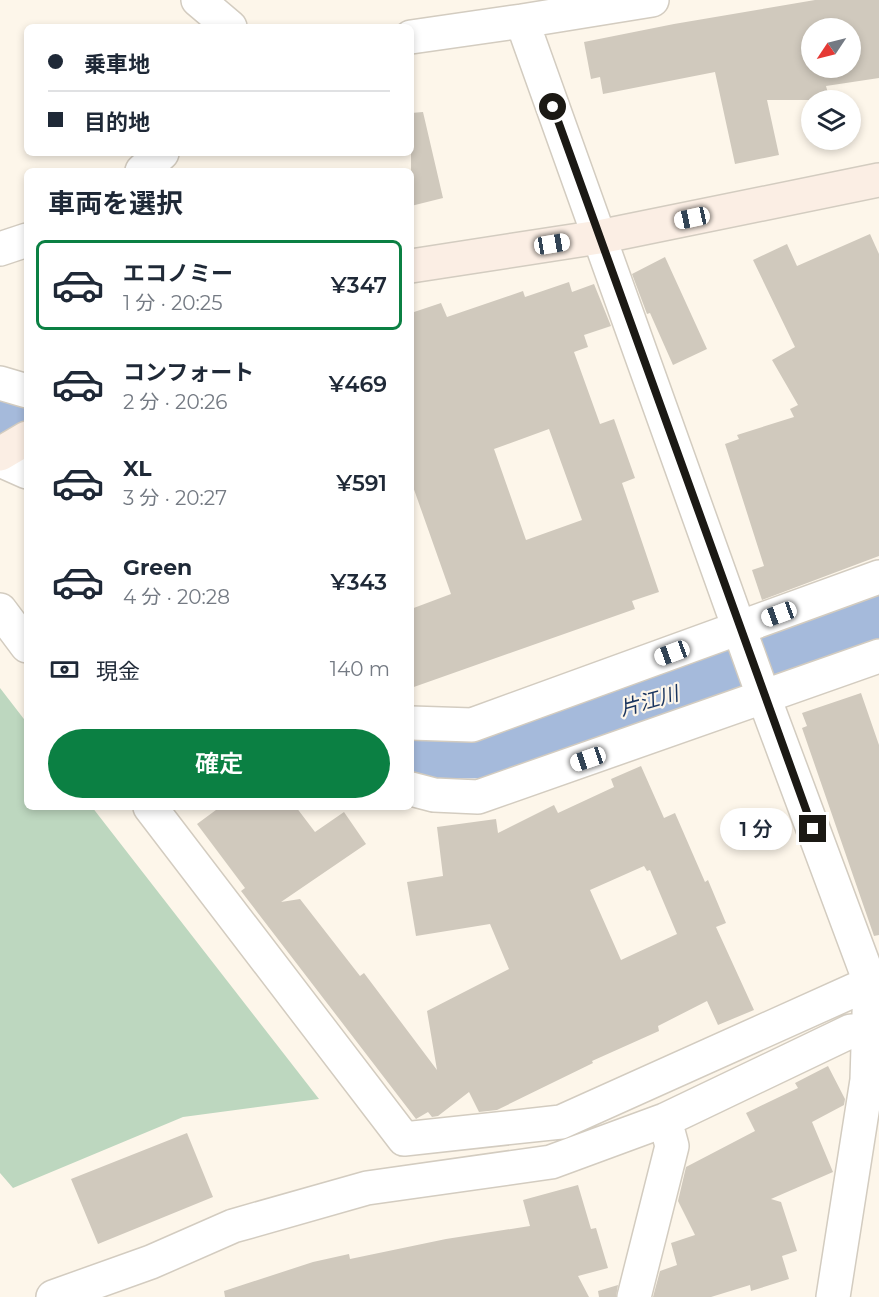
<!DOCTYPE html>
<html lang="ja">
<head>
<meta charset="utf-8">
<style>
	body { margin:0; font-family:Montserrat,"Noto Sans JP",sans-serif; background:#f2f2f3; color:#1f2937; height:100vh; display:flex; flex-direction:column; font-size:22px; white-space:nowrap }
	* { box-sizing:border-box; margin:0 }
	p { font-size:20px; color:#747a83 }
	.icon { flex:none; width:33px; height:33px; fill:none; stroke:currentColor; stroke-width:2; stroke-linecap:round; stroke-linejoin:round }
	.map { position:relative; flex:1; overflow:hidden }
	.drawer { position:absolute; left:24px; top:168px; width:390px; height:642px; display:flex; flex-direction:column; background:#fff; border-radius:9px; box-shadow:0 3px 9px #0003 }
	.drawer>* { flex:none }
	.guide { position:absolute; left:24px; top:24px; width:390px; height:132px; border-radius:9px; box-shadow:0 3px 9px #0003; display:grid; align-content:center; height:132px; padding:0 24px; background:#fff }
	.needle { width:39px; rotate:235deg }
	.tools { position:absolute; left:801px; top:18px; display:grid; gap:12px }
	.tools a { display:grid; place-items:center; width:60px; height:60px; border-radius:50%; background:#fff; box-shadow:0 3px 9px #0003; font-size:30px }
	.end { position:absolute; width:27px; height:27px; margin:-14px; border:8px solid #1b1914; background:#fff; box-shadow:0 0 0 3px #fff }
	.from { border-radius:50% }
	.bubble { position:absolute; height:42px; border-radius:21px; background:#fff; box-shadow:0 3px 9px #0003; font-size:20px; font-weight:600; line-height:42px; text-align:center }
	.car { position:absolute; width:18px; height:36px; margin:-18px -9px; border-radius:8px; box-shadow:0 0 4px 2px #0007; background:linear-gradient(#fff 24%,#345 0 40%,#fff 0 76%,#345 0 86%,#fff 0) }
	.guide b { display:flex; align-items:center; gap:21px; height:57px; font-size:22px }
	.guide b+b { border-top:2px solid #e0e1e3 }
	.guide i { width:15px; height:15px; background:#1f2937 }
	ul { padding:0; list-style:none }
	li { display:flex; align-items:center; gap:18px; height:90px; margin:0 12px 9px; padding:0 12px; border:3px solid transparent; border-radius:9px }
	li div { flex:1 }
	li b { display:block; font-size:22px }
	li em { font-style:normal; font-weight:600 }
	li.on { border-color:#0b8043 }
	li>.icon { width:54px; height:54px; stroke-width:1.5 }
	h2 { padding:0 24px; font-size:27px; line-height:72px }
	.pay { display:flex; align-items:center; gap:15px; height:66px; padding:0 24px; font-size:22px }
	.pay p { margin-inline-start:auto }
	.button { display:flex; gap:12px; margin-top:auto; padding:12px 24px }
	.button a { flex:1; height:69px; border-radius:36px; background:#0b8043; color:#fff; font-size:24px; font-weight:600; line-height:69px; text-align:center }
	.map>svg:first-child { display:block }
	.green { fill:#bdd7bf }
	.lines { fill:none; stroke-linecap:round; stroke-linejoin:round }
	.river { stroke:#a5badb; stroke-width:68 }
	.building { fill:#d0c9bd; fill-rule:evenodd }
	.street-casing { stroke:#d3ccc0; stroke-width:36 }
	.secondary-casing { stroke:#d3ccc0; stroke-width:36 }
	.street { stroke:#fff; stroke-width:33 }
	.secondary { stroke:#fbeee4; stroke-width:33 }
	.route { stroke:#1b1914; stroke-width:8 }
	.labels { text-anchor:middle; stroke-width:4.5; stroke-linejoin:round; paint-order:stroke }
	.water-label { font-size:20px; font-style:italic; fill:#19345e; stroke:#fdf6ea }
</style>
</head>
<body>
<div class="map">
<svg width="879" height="1297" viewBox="0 0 879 1297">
	<rect width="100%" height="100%" fill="#fdf6ea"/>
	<path class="green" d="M0 688 27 723V807H92L319 1099 183 1117 13 1188 0 1173Z"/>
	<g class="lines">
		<path class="river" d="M0 417 27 427
			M411 743 418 745 501 744 780 663 879 622"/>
	</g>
	<path class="building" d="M815 0H879V78L826 86 830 100H767L779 155 735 164 715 72 603 94 600 77 591 79 584 42 674 24ZM812 28H850V68H812Z
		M423 112 443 198 411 206V113Z
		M870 234 879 254V556L762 600 752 570 764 566 725 444 739 439 737 435 794 417 790 409 798 405 772 360 795 347 753 260 787 244 797 266Z
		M665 257 707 349 673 365 650 313 647 314 632 274Z
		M569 282 572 292 594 284 611 326 584 335 588 347 574 352 600 424 614 419 635 478 622 483 659 592 632 601 635 609 411 688V609L451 594 411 481V313L441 303 447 317 523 291 525 297ZM549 429 582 520 526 540 494 449Z
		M861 693 879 745V935L874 936 802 728 807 726 802 713Z
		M641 766 664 818 675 813 705 882 708 880 726 923 716 927 754 1010 718 1025 707 1001 658 1026 659 1031 592 1061 593 1063 497 1110 479 1112 469 1092 438 1116 432 1117 428 1112 416 1119 241 891 245 888 197 824 220 807H296L315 832 344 812 366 844 281 902 300 899 360 976 364 973 437 1070 427 1011 509 969 490 924 416 936 407 882 443 876 437 827 496 819 498 833 554 805 558 813 614 787 611 779ZM644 866 647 871 650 870 677 934 621 960 590 890Z
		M828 1066 845 1099 844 1105 812 1122 833 1172 771 1199 781 1202 797 1251 782 1256 789 1279 751 1291 750 1285 711 1297H653L660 1271 677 1265 671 1243 695 1235 678 1201 686 1167 755 1131 746 1113 798 1088 795 1083Z
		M187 1133 213 1197 98 1244 71 1179Z
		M578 1185 591 1229 596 1228 608 1268 578 1276 589 1297H225L224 1291 313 1262 349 1254 350 1259 446 1239 530 1226 523 1200Z
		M618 1285 616 1297H599L598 1291Z"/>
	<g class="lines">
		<g class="street-casing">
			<path id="street" d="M198 0 230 27
				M522 21 652 0
				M411 37 522 21 759 684 870 982 867 1080 833 1297
				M142 171 162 153
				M0 249 27 240
				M0 383 27 391
				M0 460 27 472
				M0 610 27 646
				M411 723 472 725 879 577
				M411 789 434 795 478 797 879 656
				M150 807 404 1139 561 1122 879 979
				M53 1297 151 1262 233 1226 367 1188 551 1162 665 1120 851 1031H868
				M634 1297 672 1146 665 1120"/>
		</g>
		<g class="secondary-casing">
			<path id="secondary" d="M411 266 599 237 879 180
				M0 454 27 438"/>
		</g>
		<use href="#street" class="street"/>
		<use href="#secondary" class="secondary"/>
	</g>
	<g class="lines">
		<path class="route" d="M553 107 813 829"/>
	</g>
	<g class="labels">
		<g class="water-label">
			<text transform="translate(649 701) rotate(-16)" y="7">片江川</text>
		</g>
	</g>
</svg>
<div class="tools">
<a><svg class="needle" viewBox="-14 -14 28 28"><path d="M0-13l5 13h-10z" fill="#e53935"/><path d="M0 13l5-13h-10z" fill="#747a83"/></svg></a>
<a><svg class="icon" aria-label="layers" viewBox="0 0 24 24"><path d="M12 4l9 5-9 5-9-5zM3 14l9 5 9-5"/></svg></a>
</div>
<i class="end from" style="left:553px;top:107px"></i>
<i class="end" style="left:813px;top:829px"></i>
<div class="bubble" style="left:720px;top:808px;width:72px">1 分</div>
<i class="car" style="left:692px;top:218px;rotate:258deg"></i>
<i class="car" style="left:552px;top:244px;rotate:81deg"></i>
<i class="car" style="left:779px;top:614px;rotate:250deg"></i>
<i class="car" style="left:672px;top:653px;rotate:250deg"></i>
<i class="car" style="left:588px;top:759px;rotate:251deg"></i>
<div class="guide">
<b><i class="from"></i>乗車地</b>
<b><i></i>目的地</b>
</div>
<section class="drawer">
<h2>車両を選択</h2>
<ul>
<li class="on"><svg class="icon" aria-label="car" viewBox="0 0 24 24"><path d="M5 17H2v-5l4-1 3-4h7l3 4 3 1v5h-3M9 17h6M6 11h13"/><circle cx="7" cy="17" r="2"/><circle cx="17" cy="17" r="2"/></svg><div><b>エコノミー</b><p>1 分 · 20:25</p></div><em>¥347</em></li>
<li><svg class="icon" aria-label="car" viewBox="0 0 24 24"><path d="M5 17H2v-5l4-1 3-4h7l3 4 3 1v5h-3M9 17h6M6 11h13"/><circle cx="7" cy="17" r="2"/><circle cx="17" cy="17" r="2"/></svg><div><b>コンフォート</b><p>2 分 · 20:26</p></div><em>¥469</em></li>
<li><svg class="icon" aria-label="car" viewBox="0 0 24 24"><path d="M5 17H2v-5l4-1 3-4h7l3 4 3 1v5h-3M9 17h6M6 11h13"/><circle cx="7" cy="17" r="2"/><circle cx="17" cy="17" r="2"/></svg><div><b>XL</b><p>3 分 · 20:27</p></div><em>¥591</em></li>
<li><svg class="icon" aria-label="car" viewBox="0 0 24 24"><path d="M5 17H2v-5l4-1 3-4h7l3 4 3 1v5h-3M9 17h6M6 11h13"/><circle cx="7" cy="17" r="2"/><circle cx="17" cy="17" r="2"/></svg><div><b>Green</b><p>4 分 · 20:28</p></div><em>¥343</em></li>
</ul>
<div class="pay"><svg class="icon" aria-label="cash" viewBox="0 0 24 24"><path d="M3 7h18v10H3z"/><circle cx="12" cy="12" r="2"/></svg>現金<p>140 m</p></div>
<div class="button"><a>確定</a></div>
</section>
</div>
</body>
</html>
